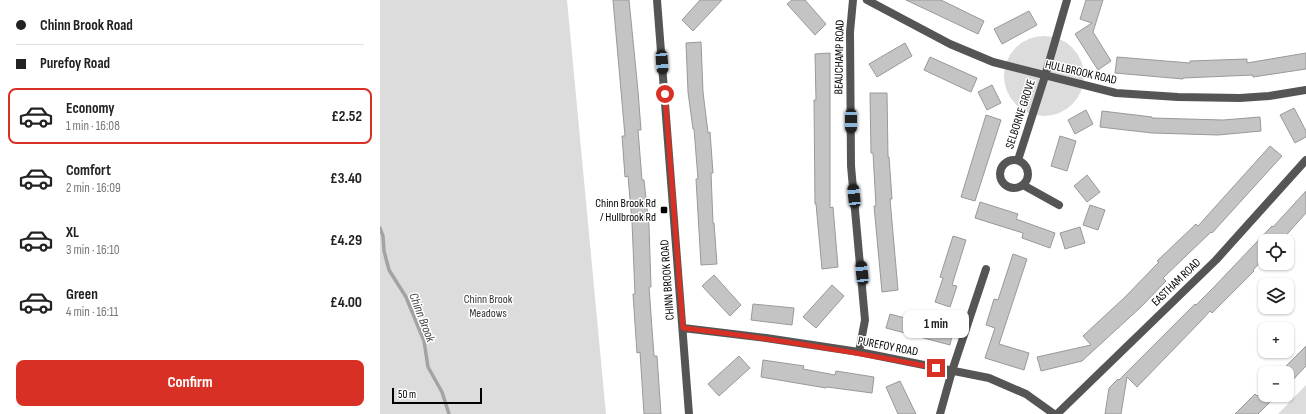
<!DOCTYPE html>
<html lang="en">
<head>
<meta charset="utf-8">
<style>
	body { margin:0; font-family:"Sofia Sans Condensed",sans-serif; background:#f2f2f2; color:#222; height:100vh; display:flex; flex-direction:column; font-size:15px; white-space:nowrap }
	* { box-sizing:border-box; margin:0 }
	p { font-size:13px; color:#767676 }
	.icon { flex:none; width:22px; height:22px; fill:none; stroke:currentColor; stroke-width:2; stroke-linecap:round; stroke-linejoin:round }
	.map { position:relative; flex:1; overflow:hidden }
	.sheet { display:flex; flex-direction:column; background:#fff; width:380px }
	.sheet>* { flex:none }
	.hud { display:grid; align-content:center; height:88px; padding:0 16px; background:#fff }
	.buttons { position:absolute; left:878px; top:234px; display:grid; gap:8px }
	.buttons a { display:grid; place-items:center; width:36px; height:36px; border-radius:8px; background:#fff; box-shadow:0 1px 3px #0004; font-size:20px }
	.scale { position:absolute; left:12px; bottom:10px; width:90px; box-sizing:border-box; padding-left:4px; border:2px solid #000; border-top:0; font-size:11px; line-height:14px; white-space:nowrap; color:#000; -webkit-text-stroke:3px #fff; paint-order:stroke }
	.end { position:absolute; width:18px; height:18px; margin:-9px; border:5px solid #d93025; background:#fff; box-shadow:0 0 0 2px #fff }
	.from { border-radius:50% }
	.bubble { position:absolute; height:28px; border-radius:8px; background:#fff; box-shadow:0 1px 3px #0004; font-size:13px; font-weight:700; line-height:28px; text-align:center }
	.car { position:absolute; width:12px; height:24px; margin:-12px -6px; border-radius:5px; box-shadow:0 0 3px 1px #0007; background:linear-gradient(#222 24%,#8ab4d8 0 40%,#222 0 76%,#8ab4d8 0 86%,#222 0) }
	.hud b { display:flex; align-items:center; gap:14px; height:38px; font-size:15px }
	.hud b+b { border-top:1px solid #e0e0e0 }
	.hud i { width:10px; height:10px; background:#222 }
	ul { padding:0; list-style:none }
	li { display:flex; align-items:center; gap:12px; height:56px; margin:0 8px 6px; padding:0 8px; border:2px solid transparent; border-radius:8px }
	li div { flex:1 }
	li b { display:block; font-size:15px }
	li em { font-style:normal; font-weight:700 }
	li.current { border-color:#d93025 }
	li>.icon { width:36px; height:36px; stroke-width:1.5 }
	.primary-button { display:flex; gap:8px; margin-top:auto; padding:8px 16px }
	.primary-button a { flex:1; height:46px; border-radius:8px; background:#d93025; color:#fff; font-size:16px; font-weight:700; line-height:46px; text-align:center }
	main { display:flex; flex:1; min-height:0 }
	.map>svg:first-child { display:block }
	.green { fill:#dcdcdc }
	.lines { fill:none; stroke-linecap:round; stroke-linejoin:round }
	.stream { stroke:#a3a3a3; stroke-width:3.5 }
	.building { fill:#c4c4c4; stroke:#999 }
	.minor { stroke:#555; stroke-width:8 }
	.route { stroke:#d93025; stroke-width:5 }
	.poi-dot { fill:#000; stroke:#fff; stroke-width:1.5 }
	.labels { text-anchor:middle; stroke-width:3; stroke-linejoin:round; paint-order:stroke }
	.street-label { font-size:12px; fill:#000; stroke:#fff }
	.poi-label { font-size:12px; fill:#000; stroke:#fff; text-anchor:end }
	.park-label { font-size:12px; fill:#333; stroke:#fff }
	.water-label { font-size:13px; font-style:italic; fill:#444; stroke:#fff }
</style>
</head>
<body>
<main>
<section class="sheet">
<div class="hud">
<b><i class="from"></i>Chinn Brook Road</b>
<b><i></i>Purefoy Road</b>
</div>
<ul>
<li class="current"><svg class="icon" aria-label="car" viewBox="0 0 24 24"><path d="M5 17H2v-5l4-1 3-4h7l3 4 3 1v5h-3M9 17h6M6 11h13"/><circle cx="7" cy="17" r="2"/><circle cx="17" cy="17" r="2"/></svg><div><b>Economy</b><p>1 min · 16:08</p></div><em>£2.52</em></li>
<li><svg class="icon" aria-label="car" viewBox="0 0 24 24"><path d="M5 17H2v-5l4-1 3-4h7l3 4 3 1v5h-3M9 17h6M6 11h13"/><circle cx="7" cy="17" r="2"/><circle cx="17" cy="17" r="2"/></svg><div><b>Comfort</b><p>2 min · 16:09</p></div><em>£3.40</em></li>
<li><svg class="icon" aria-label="car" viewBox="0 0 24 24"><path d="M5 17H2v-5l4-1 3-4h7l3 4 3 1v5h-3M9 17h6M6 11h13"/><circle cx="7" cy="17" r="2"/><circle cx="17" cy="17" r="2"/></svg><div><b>XL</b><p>3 min · 16:10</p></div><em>£4.29</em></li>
<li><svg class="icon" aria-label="car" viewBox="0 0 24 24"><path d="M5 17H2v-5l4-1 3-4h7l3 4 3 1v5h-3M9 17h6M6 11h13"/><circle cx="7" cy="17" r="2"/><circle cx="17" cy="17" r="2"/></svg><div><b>Green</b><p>4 min · 16:11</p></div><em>£4.00</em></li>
</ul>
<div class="primary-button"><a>Confirm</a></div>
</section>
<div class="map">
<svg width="926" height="414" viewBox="0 0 926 414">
	<rect width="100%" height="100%" fill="#fff"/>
	<path class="green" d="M0 0H187L226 414H0Z
		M624 76a40 40 0 1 1 80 0a40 40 0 1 1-80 0Z
		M926 385V414H898Z"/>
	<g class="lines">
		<path class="stream" d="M0 228 3 236 4 251 9 270 26 297 44 341 48 367 62 392 69 414"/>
	</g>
	<path class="building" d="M233 0H249L250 10 258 91 261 130H258L262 180H264L269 226 271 287H269L274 356H277L281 414H264L260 352 257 353 253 294H255L252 222 248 176 245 177 242 136H245Z
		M320 0H342L313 31 302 20Z
		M412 0H425L446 24 435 35 407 4Z
		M526 0H561L604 21 598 34Z
		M706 0H723L713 32 731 61 718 70 695 34 712 23 700 19Z
		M649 11 657 25 622 44 614 29Z
		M321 42 323 92 328 133 330 132 333 173H331L333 223H334L337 264 321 265 316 179H318L314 129H313L308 92 306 43Z
		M525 43 532 56 497 77 489 64Z
		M450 53V208L453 207 458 267 442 269 436 204H435L434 100H436L435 54Z
		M926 53V69L873 77V75L803 78V79L735 73 737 57 810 63V61L867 59V63Z
		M550 57 597 78 591 92 544 70Z
		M612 85 621 103 607 110 598 92Z
		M490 93H507L508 157H509L512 199H510L518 290 502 292 494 206H496L493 153H491Z
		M914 108 926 131V137L915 143 900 115Z
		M706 110 713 124 695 134 688 120Z
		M722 111 772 117V118L843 120 880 117 881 131 838 135 772 133 720 127Z
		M606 115 621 120 595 201 581 197Z
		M680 136 696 141 687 171 671 166Z
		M890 146 902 156 832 233 831 232 783 278 786 281 761 307 702 361 661 371 657 357 711 345 703 336 745 297 779 262 777 261 816 224 818 226Z
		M707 175 720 192 707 202 694 186Z
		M926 191V213L901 241H885V257L873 270 874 271 832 313 830 311 820 322 757 387 747 377 741 414H725L729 388 738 379 739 380 815 304 816 305 834 287 892 226 893 227Z
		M600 202 638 214 636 219 675 233 670 248 642 238 643 233 595 218Z
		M710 205 725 210 718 230 703 225Z
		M700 227 705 243 685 249 680 233Z
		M573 236 586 240 572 285 577 286 570 307 555 302 563 278 560 277Z
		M633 254 647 259 619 344 649 353 644 370 605 358 615 328 606 325 614 299 618 300Z
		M334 275 361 305 350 316 322 286Z
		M452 285 464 296 436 328 423 317Z
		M373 304 414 308 412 325 371 320Z
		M510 314 573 331 570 345 506 328Z
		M926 346V366L907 386V373H899Z
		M359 356 370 368 339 396 328 384Z
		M383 360 424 366 423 369 455 375 456 371 494 377 492 393 447 387 446 388 381 377Z
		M520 381 536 414H518L506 387Z
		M885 388V395H897L878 414H855L875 394 877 396Z"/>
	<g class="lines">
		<path class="minor" d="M277 0 309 414
			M473 0 470 32 471 166 485 320 479 352
			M487 0 570 44 613 62 736 93 798 97 860 98 889 96 926 90
			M620 174a14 14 0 1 1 28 0a14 14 0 1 1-28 0Z
			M638 160 665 76 687 0
			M643 185 679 205
			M303 328 386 338 479 352 609 378 646 394 674 414
			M560 414 572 371 606 269
			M677 414 836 260 926 160"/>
	</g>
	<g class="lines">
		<path class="route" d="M285 94 303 328C389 338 472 351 556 368"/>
	</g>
	<rect class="poi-dot" x="280" y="206" width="8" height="8" rx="2"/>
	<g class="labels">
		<g class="street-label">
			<text transform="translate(459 57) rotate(-89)" y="4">BEAUCHAMP ROAD</text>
			<text transform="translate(701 72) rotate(13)" y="4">HULLBROOK ROAD</text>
			<text transform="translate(640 114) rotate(-72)" y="4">SELBORNE GROVE</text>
			<text transform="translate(287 280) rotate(-94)" y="4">CHINN BROOK ROAD</text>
			<text transform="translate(796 282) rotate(-44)" y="4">EASTHAM ROAD</text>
			<text transform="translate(508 346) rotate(11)" y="4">PUREFOY ROAD</text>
		</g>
		<g class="poi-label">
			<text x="276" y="207">Chinn Brook Rd<tspan x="276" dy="14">/ Hullbrook Rd</tspan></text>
		</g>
		<g class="park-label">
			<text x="108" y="303">Chinn Brook<tspan x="108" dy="14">Meadows</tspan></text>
		</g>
		<g class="water-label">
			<text transform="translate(43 317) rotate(69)" y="5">Chinn Brook</text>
		</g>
	</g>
</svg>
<div class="buttons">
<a><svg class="icon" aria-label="locate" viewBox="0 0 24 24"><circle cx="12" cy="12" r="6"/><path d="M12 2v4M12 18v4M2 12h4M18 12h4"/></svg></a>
<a><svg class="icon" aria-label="layers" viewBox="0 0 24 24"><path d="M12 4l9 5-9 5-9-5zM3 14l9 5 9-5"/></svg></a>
<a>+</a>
<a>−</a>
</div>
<div class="scale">50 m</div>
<i class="end from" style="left:285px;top:94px"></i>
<i class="end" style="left:556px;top:368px"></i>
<div class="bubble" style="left:523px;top:310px;width:66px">1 min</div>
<i class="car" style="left:282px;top:62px;rotate:176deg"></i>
<i class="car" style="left:471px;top:121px;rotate:180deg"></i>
<i class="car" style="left:474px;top:196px;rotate:354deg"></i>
<i class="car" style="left:482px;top:273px;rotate:354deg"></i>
</div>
</main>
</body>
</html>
